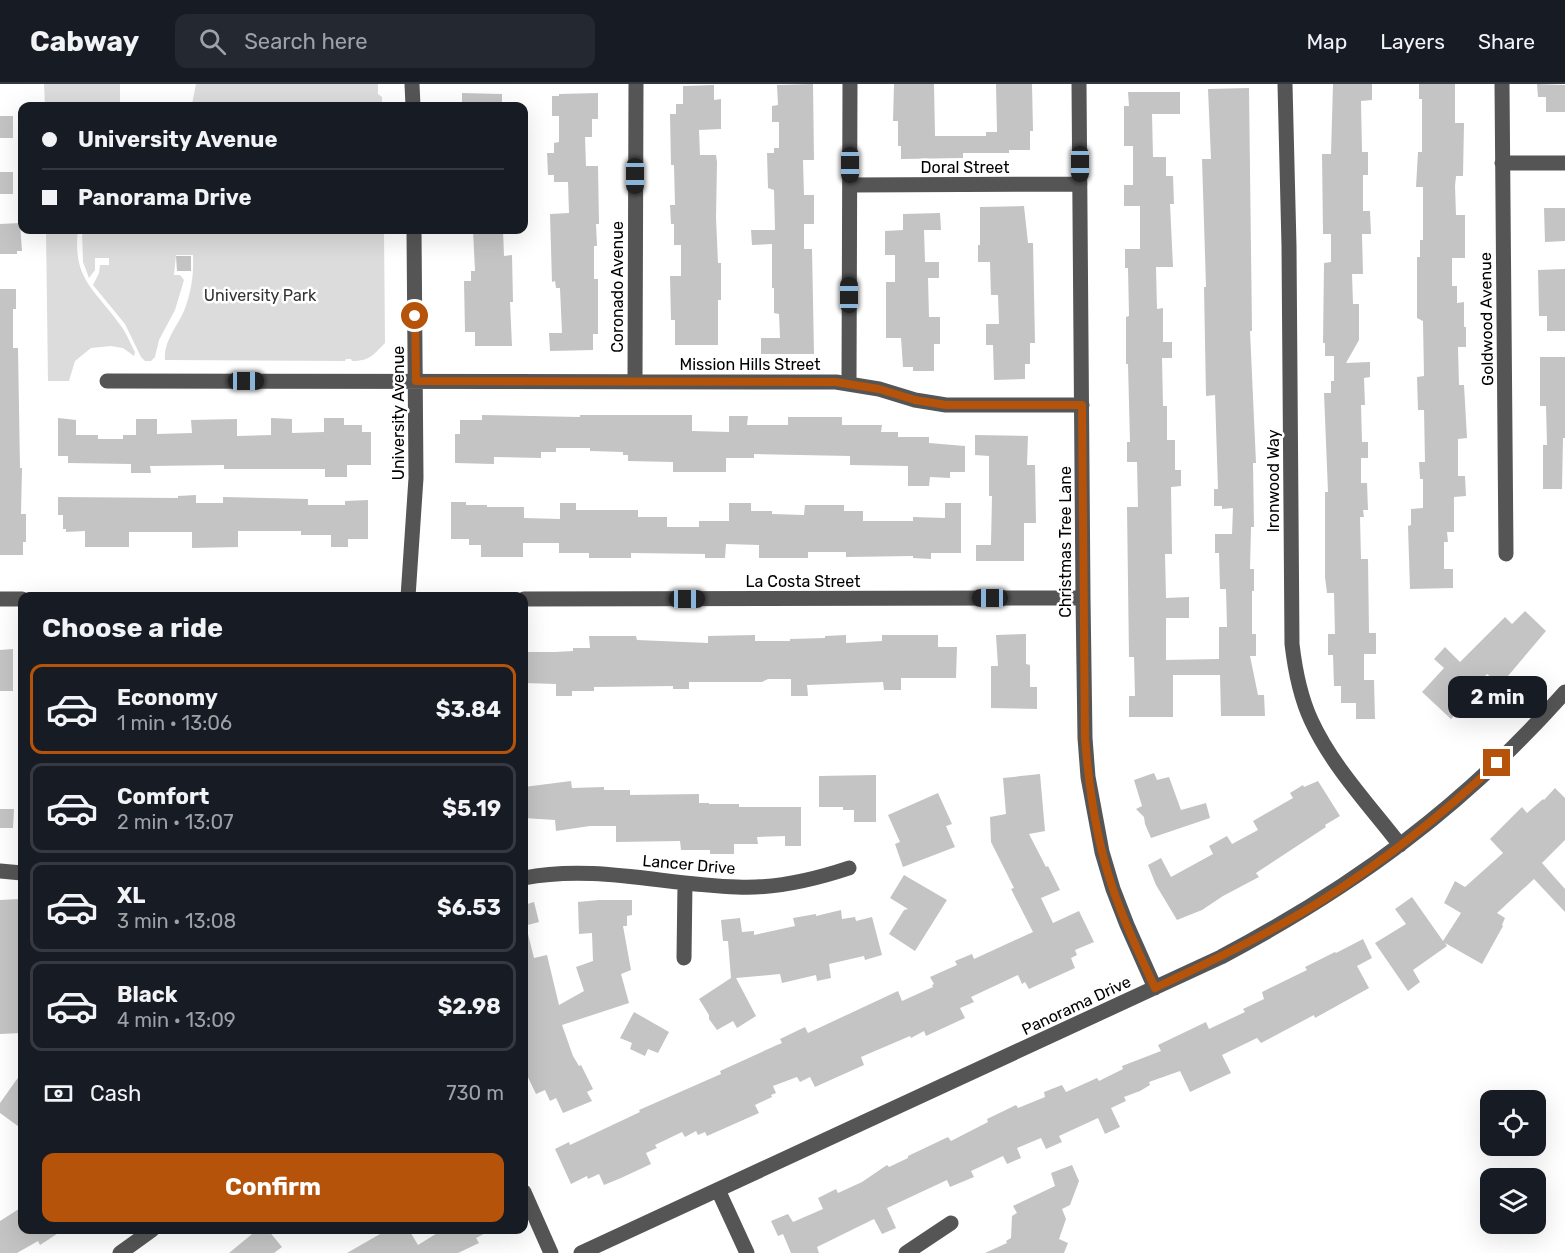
<!DOCTYPE html>
<html lang="en">
<head>
<meta charset="utf-8">
<style>
	body { margin:0; font-family:Rubik,sans-serif; background:#242831; color:#f1f3f6; height:100vh; display:flex; flex-direction:column; font-size:22px; white-space:nowrap }
	* { box-sizing:border-box; margin:0 }
	p { font-size:20px; color:#9ea1a6 }
	.icon { flex:none; width:33px; height:33px; fill:none; stroke:currentColor; stroke-width:2; stroke-linecap:round; stroke-linejoin:round }
	.map { position:relative; flex:1; overflow:hidden }
	.side { position:absolute; left:18px; top:508px; width:510px; height:642px; display:flex; flex-direction:column; background:#171b24; border-radius:12px; box-shadow:0 6px 24px #0002 }
	.side>* { flex:none }
	.hud { position:absolute; left:18px; top:18px; width:510px; height:132px; border-radius:12px; box-shadow:0 6px 24px #0002; display:grid; align-content:center; height:132px; padding:0 24px; background:#171b24 }
	.tools { position:absolute; left:1480px; top:1006px; display:grid; gap:12px }
	.tools a { display:grid; place-items:center; width:66px; height:66px; border-radius:12px; background:#171b24; box-shadow:0 6px 24px #0002; font-size:30px }
	.end { position:absolute; width:27px; height:27px; margin:-14px; border:8px solid #b45309; background:#fff; box-shadow:0 0 0 3px #fff }
	.from { border-radius:50% }
	.bubble { position:absolute; height:42px; border-radius:12px; background:#171b24; box-shadow:0 6px 24px #0002; font-size:20px; font-weight:700; line-height:42px; text-align:center }
	.car { position:absolute; width:18px; height:36px; margin:-18px -9px; border-radius:8px; box-shadow:0 0 4px 2px #0007; background:linear-gradient(#222 24%,#8ab4d8 0 40%,#222 0 76%,#8ab4d8 0 86%,#222 0) }
	.hud b { display:flex; align-items:center; gap:21px; height:57px; font-size:22px }
	.hud b+b { border-top:2px solid #363941 }
	.hud i { width:15px; height:15px; background:#f1f3f6 }
	ul { padding:0; list-style:none }
	li { display:flex; align-items:center; gap:18px; height:90px; margin:0 12px 9px; padding:0 12px; border:3px solid #363941; border-radius:12px }
	li div { flex:1 }
	li b { display:block; font-size:22px }
	li em { font-style:normal; font-weight:700 }
	li.current { border-color:#b45309 }
	li>.icon { width:54px; height:54px; stroke-width:1.5 }
	h2 { padding:0 24px; font-size:27px; line-height:72px }
	.pay { display:flex; align-items:center; gap:15px; height:66px; padding:0 24px; font-size:22px }
	.pay p { margin-inline-start:auto }
	.primary-button { display:flex; gap:12px; margin-top:auto; padding:12px 24px }
	.primary-button a { flex:1; height:69px; border-radius:12px; background:#b45309; color:#fff; font-size:24px; font-weight:700; line-height:69px; text-align:center }
	header { display:flex; align-items:center; gap:36px; box-sizing:border-box; height:84px; padding:0 30px; background:#171b24; border-bottom:2px solid #363941 }
	header strong { font-size:28px }
	nav { display:flex; gap:33px; margin-inline-start:auto; font-size:21px }
	.search { width:420px; height:54px; background:#242831; display:flex; align-items:center; gap:15px; box-sizing:border-box; padding:0 21px; border-radius:12px; color:#9ea1a6; font-size:22px }
	.map>svg:first-child { display:block }
	.green { fill:#dcdcdc }
	.building { fill:#c4c4c4 }
	.lines { fill:none; stroke-linecap:round; stroke-linejoin:round }
	.minor { stroke:#555; stroke-width:15 }
	.route { stroke:#b45309; stroke-width:8 }
	.labels { text-anchor:middle; stroke-width:5; stroke-linejoin:round; paint-order:stroke }
	.street-label { font-size:16px; fill:#000; stroke:#fff }
	.park-label { font-size:16px; fill:#333; stroke:#fff }
</style>
</head>
<body>
<header>
<strong>Cabway</strong>
<div class="search"><svg class="icon" aria-label="search" viewBox="0 0 24 24"><circle cx="10" cy="10" r="6"/><path d="M15 15l6 6"/></svg>Search here</div>
<nav><a>Map</a><a>Layers</a><a>Share</a></nav>
</header>
<div class="map">
<svg width="1565" height="1169" viewBox="0 0 1565 1169">
	<rect width="100%" height="100%" fill="#fff"/>
	<path class="green" d="M44 0H120V22H45Z
		M196 0H378V10L382 13V22H188L192 20Z
		M46 146H78C72 196 96 206 121 242 127 250 130 259 135 268L134 272 123 264 111 262 91 264 75 277 69 297H48Z
		M82 146H384L385 259C373 271 370 277 352 277L351 275H346L345 277 165 276C163 258 177 243 184 227 191 209 194 191 193 171H176L174 191H180L184 196 175 226 159 256 155 273 151 277H145L141 273 125 240 93 201 99 189 100 181H109V174H95V186L89 194 83 178Z"/>
	<path class="building" d="M813 0 814 76H803L804 111H814V140H804V165H812L814 270H761V254H780L779 230 774 229V204H772V160L752 161 751 146H775L774 106 768 104 767 69H774V64H779V38H772V22L778 21 777 1Z
		M894 0H934L935 52H986V48H997L996 0H1032L1033 47H1030V66H1009V69H963V74L901 75V62H898V37H893Z
		M1333 0H1372V16L1361 17 1362 68H1368V91H1363V127H1370L1371 150H1362L1363 190H1352L1353 220H1359V256L1346 279 1370 278V293L1364 294 1365 321H1361L1362 358H1368V374H1361V399H1367L1368 426H1363L1364 433H1360L1361 475H1368L1369 549H1376V570H1364V596H1374L1375 635H1356V619H1341V602H1334L1333 571H1328V550H1335L1334 509H1327L1325 493V408H1328L1324 309H1331V297H1334V272H1325V259H1323L1324 179 1331 178V150H1323L1322 70H1331Z
		M1419 0H1455V39H1464L1463 92H1456L1455 102 1456 131H1465V174H1452V202H1457V219L1464 218V243H1466V263H1458L1459 301H1464L1467 354 1458 355V392H1465L1466 412 1454 413V448H1447L1448 458H1444V485H1453V504L1410 505 1408 442 1411 441V425L1423 424V395H1420L1419 378H1425L1424 326H1418L1417 293 1424 292 1423 237 1417 234V173H1420V156H1423V103H1416L1418 68H1422V15H1419Z
		M1537 0 1565 1V28H1546V13H1538Z
		M714 1V16L721 15V45L699 46 700 71H716L717 78 716 134 718 179H721V216H718V261H675V236H671L670 192H681V161H674V140H671L670 121H675L674 81H671L670 30H676V20H683V2Z
		M1249 4 1252 247H1250L1256 379H1253L1254 443H1251L1250 485H1254V507H1252V550H1256V572H1250L1258 611H1264L1265 632H1221L1220 591H1173V633H1129V612H1135L1134 573H1129L1127 423H1138L1137 378H1127V358H1130L1128 280H1126V233L1129 232 1128 184H1125V165H1140V122H1124V101H1133V62H1124V22H1129L1128 8H1180V30H1152L1153 73H1166V92H1173L1174 120H1170L1173 183H1156L1157 225 1163 224V258H1172V274H1162L1163 322H1167V356H1175V386H1181V402L1171 403 1172 470H1165L1166 514 1189 513V534H1166V576L1219 575V543H1227L1226 505H1220L1219 469H1215V450H1232L1233 424 1222 425V422H1214V405H1218L1215 311 1206 312 1204 203H1206L1202 75H1211L1208 5Z
		M462 9 502 10V22H462Z
		M598 9V35H592V53H585L586 82H598L599 140H596L597 162H594V195H598V250H593V266L550 267 549 249H562L560 204H556L555 197 552 198 550 130 569 129 568 98H554V91H548L547 69H554V59L559 58V32H552V12H559V10Z
		M0 32H13V54H0Z
		M0 88H13V110H0Z
		M1024 122 1028 159H1033L1035 259H1030V280H1025V295L994 296 993 261H986V240H999L998 211H991L990 178H978V161H980V123Z
		M1544 124H1565V157L1545 158Z
		M940 129 941 146H924L925 178H939V194H928L929 233H940V260H934V287H913V283H903L901 254H886V198H895V171H885V147L903 146V130Z
		M20 139 22 167H17V170H0V140Z
		M473 146H503L504 172 512 171 513 218H510L512 262H475V248H465L464 197H471V187H475Z
		M176 172H191V187H177Z
		M1565 185V247H1547V232H1539L1538 186Z
		M0 205H16V225H13V264H18L20 384H22L21 430H26V458H23V471H0Z
		M1540 273H1565V354H1563L1562 405H1543V361H1547L1546 322H1540Z
		M482 331 580 333V331H692V347L729 348V332H748L747 341H788V333H842V341H882L881 348H898V353H929V359L965 362V388H950V394L930 393 929 402H908V382L850 381V372L754 370V374H726V388H673V378L628 377V371H623V368L590 367V364H556V368H541V374L494 373V380L455 379V350H460V336H482Z
		M58 334 76 336V351H98V355H123V351H136V335H157V350L192 349 191 336 237 335V352L271 351V334L292 335V349L324 348V334H344V341H362V348H371V381H347V393H325V385H224V381L150 382 151 389H131V380L68 379V372H58Z
		M975 351 1028 352 1027 381H1035L1036 439H1024V477H976V461H991L992 412H989V372L975 371Z
		M196 411V419H223V413L308 415V421H345V417L368 416V455H348V463H331V451H301V447H238V463L192 464V448H129V463H85V447L66 448V445H63V431H58V413L178 414V412Z
		M451 418H466V421H487V423H524V434L560 435V419H576V426H638V433H667V443H699V437H729V419H751V427H772V430L804 431 805 421H844V427H863V437H913V433L945 434V419H961V469H931V475L913 474V472L846 473V468H808V474H759V461L726 460 725 474H705V470L631 469V474H589V469H559V459H523V473H481V461H469V455H451Z
		M1525 527 1546 547 1502 599 1499 597 1498 598 1487 590 1461 618 1465 621 1451 635 1422 608 1444 584 1434 575 1445 563 1460 578 1505 533 1512 540Z
		M1026 550V580L1030 581V603H1037V625L991 624V582H998L996 551Z
		M755 551V557H790V555L825 554V552L846 551V559L882 557V551H938V563H957L956 594H901V606H884L883 598 807 601 808 612H791V595H768L762 598H689V605H673V602L594 603V607H572V612H556V600L524 599V568H555L573 567V564H590L589 552H636L637 556 708 559V552Z
		M13 565V607H0V566Z
		M1154 689 1157 696 1169 693 1181 726 1206 719 1210 734 1151 754 1145 740 1144 733 1136 725 1142 722 1134 696Z
		M1040 690 1045 747 1029 750 1046 783 1048 782 1060 806 1041 814 1053 839 1079 827 1094 858 1075 866 1077 871 1071 874 1075 884 1029 905 1025 898 1022 900 1018 891 971 913 974 918 960 924 965 934 926 952 924 947 911 954 910 952 861 973 864 981 815 1003 810 993 800 998 797 993 773 1002 776 1009 771 1011 772 1013 755 1021 759 1029 707 1052 705 1048 698 1051 696 1047 685 1053 682 1048 655 1061 657 1064 646 1069 651 1080 621 1094 604 1101 599 1090 588 1095 587 1092 571 1100 555 1065 569 1058 570 1061 640 1028 639 1026 721 990 720 987 777 961 782 959 780 955 805 943 808 949 898 907 902 917 933 903 932 901 934 900 930 893 957 881 955 877 972 870 974 875 1033 848 1011 805 1014 804 991 758 990 733 1006 730 1003 694Z
		M876 691V738H854V726H843V723H819V692Z
		M571 697 572 704 604 703V706H630V711L699 710V719H709V720H739V723H801V762H785V752L757 753 758 760H734V770H710V766H681L680 757 616 758V742H590L556 747 555 736 524 734V703Z
		M1318 697 1340 732 1325 741 1326 743 1256 789 1259 793 1223 812 1202 826 1177 836 1156 801 1148 781 1161 774 1171 793 1213 770 1209 762 1227 752 1232 760 1258 746 1253 737 1293 714 1290 709 1303 701 1304 703Z
		M1555 704 1565 714V756L1542 779 1565 805V828L1534 795 1497 829 1505 834 1502 841 1503 842 1482 880 1445 859 1447 862 1413 886 1420 898 1408 907 1375 859 1406 840 1395 825 1412 813 1443 857 1461 829 1444 819 1455 797 1465 803 1503 769 1490 755 1522 723 1527 729 1543 715 1544 716Z
		M938 709 952 740 946 742 955 763 903 783 895 760 900 758 888 731Z
		M0 725H14L13 744H0Z
		M904 791 947 816 915 867 889 850 904 826 908 825 890 814Z
		M21 815 22 949 0 950V816Z
		M599 816H632V831L627 832V842H623L631 886 621 890 629 919 562 941 573 972 579 982 581 981 593 1005 587 1008 592 1017 563 1029 556 1014 550 1017 545 1006 536 1010 524 985V851L528 850 534 874 547 871 559 921 584 907 576 883 593 877 592 849 579 850 578 818Z
		M534 818 539 838 524 842V821Z
		M841 826 842 835 855 833 856 837 872 833 882 871 865 876 864 872 829 880 831 894 817 897 816 891 782 899 780 890 736 894 756 932 737 944 733 937 717 946 709 935V931L699 915 731 894 728 857H723L721 836 740 834 742 848 754 847V851L795 842 793 834 816 830V832Z
		M1363 855 1372 874 1357 882 1369 904 1315 934 1314 931 1261 959 1257 954 1222 971 1231 989 1190 1008 1180 987 1149 998 1150 1001 1140 1007 1124 1013 1126 1017 1111 1024 1120 1043 1105 1050 1098 1034 1059 1052 1062 1058 1046 1065 1041 1054 1017 1064 1021 1074 1007 1080 1003 1072 971 1087 974 1093 950 1103 947 1096 887 1124 896 1144 882 1150 874 1135 817 1163 819 1169H791L783 1150 778 1152 771 1137 788 1130 793 1138 823 1125 818 1114 836 1105 838 1109 862 1098 887 1081 889 1083 908 1074V1072L948 1053 951 1057 988 1038 987 1035 1016 1021 1018 1024 1045 1013 1044 1008 1062 1001 1066 1008 1097 994 1099 997 1123 985 1122 982 1161 967 1158 961 1206 938 1209 945 1245 928 1243 925 1264 915 1262 908 1307 886 1305 883 1335 868 1336 869Z
		M634 928 669 948 658 969 648 965 645 972 630 965 632 959 620 954Z
		M22 988V1045L0 1029V1019Z
		M1072 1081 1079 1097 1070 1121 1062 1125 1066 1135 1059 1155 1068 1159 1064 1169H985L1007 1159 1006 1157 1011 1154 1012 1132 1017 1129 1013 1122 1055 1102 1051 1089Z
		M22 1123V1146H63L40 1161 38 1157 17 1169H0V1137Z
		M257 1146H268L282 1163 274 1169H229Z
		M387 1146H409L418 1161 442 1146H491L476 1154 479 1159 458 1169H347Z"/>
	<g class="lines">
		<path class="minor" d="M412 0 413 22
			M1079 0 1083 514 1085 654 1088 693 1102 768 1113 805 1127 841 1155 904
			M1285 0 1289 162 1292 560C1295 586 1300 612 1311 636 1332 682 1370 722 1400 761
			M1502 0 1506 470
			M1502 79H1565
			M850 101 1080 100
			M107 297 836 298 879 305 915 316 946 321H1082
			M635 297 636 0
			M849 299 850 0
			M408 513 416 394 414 146
			M0 515H22
			M524 515 1083 514
			M0 787 22 789
			M524 794C595 780 665 801 737 803 776 805 813 796 849 784
			M684 874 685 799
			M718 1106 747 1169
			M524 1108 551 1169
			M120 1169 152 1146
			M581 1169 1221 873C1355 802 1464 722 1565 608
			M906 1169 951 1139"/>
	</g>
	<g class="lines">
		<path class="route" d="M415 232 416 297 836 298 879 305 915 316 946 321H1082L1085 654C1089 706 1096 756 1113 805 1124 839 1140 871 1155 904 1212 877 1268 850 1321 817 1384 777 1443 730 1497 679"/>
	</g>
	<g class="labels">
		<g class="street-label">
			<text x="965" y="89">Doral Street</text>
			<text transform="translate(617 203) rotate(-90)" y="6">Coronado Avenue</text>
			<text transform="translate(1486 235) rotate(-91)" y="6">Goldwood Avenue</text>
			<text x="750" y="286">Mission Hills Street</text>
			<text transform="translate(398 329) rotate(-90)" y="6">University Avenue</text>
			<text transform="translate(1273 397) rotate(-90)" y="6">Ironwood Way</text>
			<text transform="translate(1065 458) rotate(-90)" y="6">Christmas Tree Lane</text>
			<text x="803" y="503">La Costa Street</text>
			<text transform="translate(689 780) rotate(5)" y="6">Lancer Drive</text>
			<text transform="translate(1076 921) rotate(-25)" y="6">Panorama Drive</text>
		</g>
		<g class="park-label">
			<text x="260" y="217">University Park</text>
		</g>
	</g>
</svg>
<div class="tools">
<a><svg class="icon" aria-label="locate" viewBox="0 0 24 24"><circle cx="12" cy="12" r="6"/><path d="M12 2v4M12 18v4M2 12h4M18 12h4"/></svg></a>
<a><svg class="icon" aria-label="layers" viewBox="0 0 24 24"><path d="M12 4l9 5-9 5-9-5zM3 14l9 5 9-5"/></svg></a>
</div>
<i class="end from" style="left:415px;top:232px"></i>
<i class="end" style="left:1497px;top:679px"></i>
<div class="bubble" style="left:1448px;top:592px;width:99px">2 min</div>
<i class="car" style="left:1080px;top:80px;rotate:180deg"></i>
<i class="car" style="left:850px;top:81px;rotate:180deg"></i>
<i class="car" style="left:635px;top:92px;rotate:180deg"></i>
<i class="car" style="left:849px;top:211px;rotate:0deg"></i>
<i class="car" style="left:246px;top:297px;rotate:90deg"></i>
<i class="car" style="left:990px;top:514px;rotate:270deg"></i>
<i class="car" style="left:687px;top:515px;rotate:90deg"></i>
<div class="hud">
<b><i class="from"></i>University Avenue</b>
<b><i></i>Panorama Drive</b>
</div>
<section class="side">
<h2>Choose a ride</h2>
<ul>
<li class="current"><svg class="icon" aria-label="car" viewBox="0 0 24 24"><path d="M5 17H2v-5l4-1 3-4h7l3 4 3 1v5h-3M9 17h6M6 11h13"/><circle cx="7" cy="17" r="2"/><circle cx="17" cy="17" r="2"/></svg><div><b>Economy</b><p>1 min · 13:06</p></div><em>$3.84</em></li>
<li><svg class="icon" aria-label="car" viewBox="0 0 24 24"><path d="M5 17H2v-5l4-1 3-4h7l3 4 3 1v5h-3M9 17h6M6 11h13"/><circle cx="7" cy="17" r="2"/><circle cx="17" cy="17" r="2"/></svg><div><b>Comfort</b><p>2 min · 13:07</p></div><em>$5.19</em></li>
<li><svg class="icon" aria-label="car" viewBox="0 0 24 24"><path d="M5 17H2v-5l4-1 3-4h7l3 4 3 1v5h-3M9 17h6M6 11h13"/><circle cx="7" cy="17" r="2"/><circle cx="17" cy="17" r="2"/></svg><div><b>XL</b><p>3 min · 13:08</p></div><em>$6.53</em></li>
<li><svg class="icon" aria-label="car" viewBox="0 0 24 24"><path d="M5 17H2v-5l4-1 3-4h7l3 4 3 1v5h-3M9 17h6M6 11h13"/><circle cx="7" cy="17" r="2"/><circle cx="17" cy="17" r="2"/></svg><div><b>Black</b><p>4 min · 13:09</p></div><em>$2.98</em></li>
</ul>
<div class="pay"><svg class="icon" aria-label="cash" viewBox="0 0 24 24"><path d="M3 7h18v10H3z"/><circle cx="12" cy="12" r="2"/></svg>Cash<p>730 m</p></div>
<div class="primary-button"><a>Confirm</a></div>
</section>
</div>
</body>
</html>
